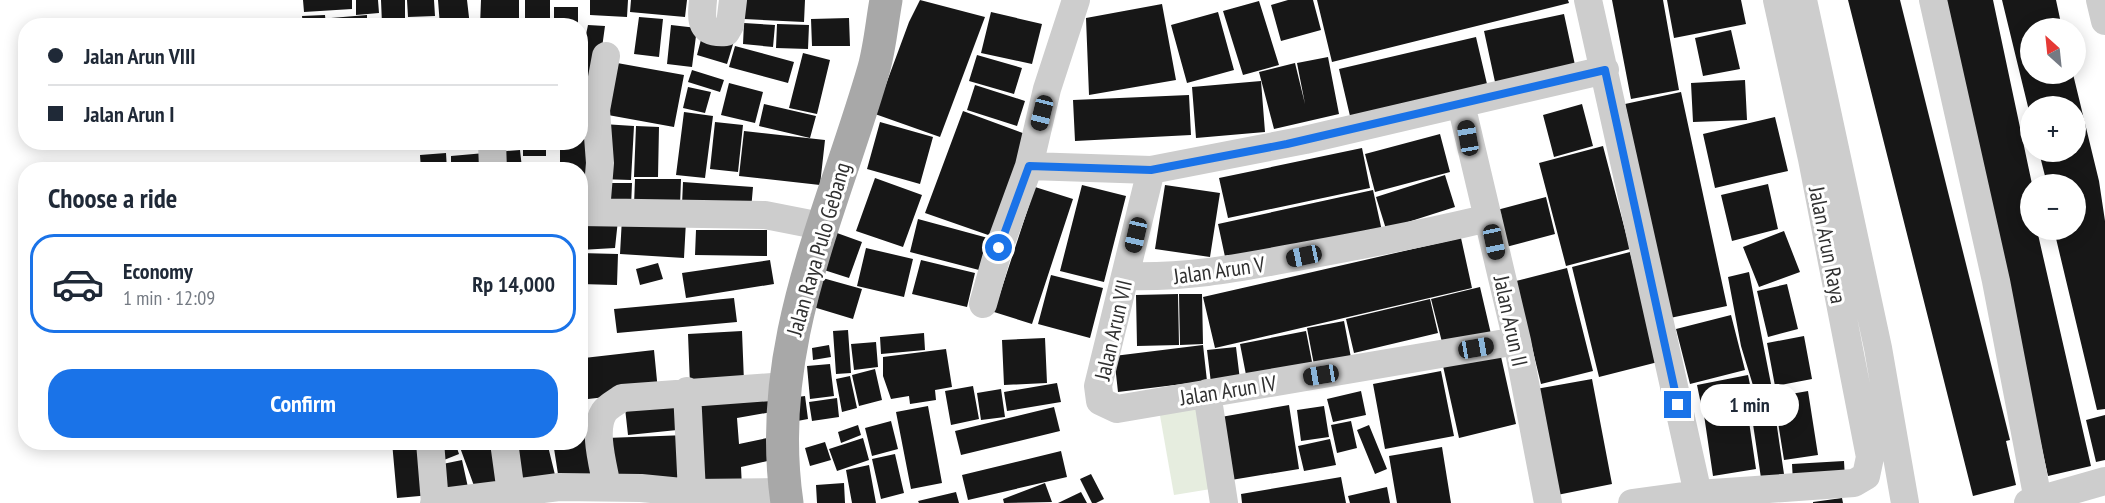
<!DOCTYPE html>
<html lang="en">
<head>
<meta charset="utf-8">
<style>
	body { margin:0; font-family:"PT Sans Narrow",sans-serif; background:#f6f6f7; color:#1f2937; height:100vh; display:flex; flex-direction:column; font-size:22px; white-space:nowrap }
	* { box-sizing:border-box; margin:0 }
	p { font-size:20px; color:#747a83 }
	.icon { flex:none; width:33px; height:33px; fill:none; stroke:currentColor; stroke-width:2; stroke-linecap:round; stroke-linejoin:round }
	.map { position:relative; flex:1; overflow:hidden }
	.side { position:absolute; left:18px; top:162px; width:570px; height:288px; display:flex; flex-direction:column; background:#fff; border-radius:24px; box-shadow:0 3px 15px #0003 }
	.side>* { flex:none }
	.guide { position:absolute; left:18px; top:18px; width:570px; height:132px; border-radius:24px; box-shadow:0 3px 15px #0003; display:grid; align-content:center; height:132px; padding:0 30px; background:#fff }
	.needle { width:39px; rotate:333deg }
	.fabs { position:absolute; left:2020px; top:18px; display:grid; gap:12px }
	.fabs a { display:grid; place-items:center; width:66px; height:66px; border-radius:50%; background:#fff; box-shadow:0 3px 15px #0003; font-size:30px }
	.end { position:absolute; width:27px; height:27px; margin:-14px; border:8px solid #1a73e8; background:#fff; box-shadow:0 0 0 3px #fff }
	.from { border-radius:50% }
	.bubble { position:absolute; height:42px; border-radius:21px; background:#fff; box-shadow:0 3px 15px #0003; font-size:20px; font-weight:700; line-height:42px; text-align:center }
	.car { position:absolute; width:18px; height:36px; margin:-18px -9px; border-radius:8px; box-shadow:0 0 4px 2px #0007; background:linear-gradient(#222 24%,#8ab4d8 0 40%,#222 0 76%,#8ab4d8 0 86%,#222 0) }
	.guide b { display:flex; align-items:center; gap:21px; height:57px; font-size:22px }
	.guide b+b { border-top:2px solid #e0e1e3 }
	.guide i { width:15px; height:15px; background:#1f2937 }
	ul { padding:0; list-style:none }
	li { display:flex; align-items:center; gap:18px; height:99px; margin:0 12px 9px; padding:0 18px; border:3px solid transparent; border-radius:24px }
	li div { flex:1 }
	li b { display:block; font-size:22px }
	li em { font-style:normal; font-weight:700 }
	li.active { border-color:#1a73e8 }
	li>.icon { width:54px; height:54px; stroke-width:1.5 }
	h2 { padding:0 30px; font-size:27px; line-height:72px }
	.primary-button { display:flex; gap:12px; margin-top:auto; padding:12px 30px }
	.primary-button a { flex:1; height:69px; border-radius:24px; background:#1a73e8; color:#fff; font-size:24px; font-weight:700; line-height:69px; text-align:center }
	.map>svg:first-child { display:block }
	.pitch { fill:#e6eddf }
	.building { fill:#171717 }
	.lines { fill:none; stroke-linecap:round; stroke-linejoin:round }
	.minor { stroke:#cdcdcd; stroke-width:28 }
	.major { stroke:#a8a8a8; stroke-width:33 }
	.route { stroke:#1a73e8; stroke-width:8 }
	.labels { text-anchor:middle; stroke-width:6; stroke-linejoin:round; paint-order:stroke }
	.street-label { font-size:22px; fill:#303030; stroke:#fff }
</style>
</head>
<body>
<div class="map">
<svg width="2105" height="503" viewBox="0 0 2105 503">
	<rect width="100%" height="100%" fill="#fff"/>
	<path class="pitch" d="M1202 402 1217 488 1174 495 1159 410Z"/>
	<path class="building" d="M303 0H352V9L304 12Z
		M356 0H378L379 13 356 15Z
		M381 0H405V24H382Z
		M407 0H434L435 16 408 17Z
		M438 0H467L470 26H440Z
		M481 0H519V26H480Z
		M525 0H550V26H525Z
		M590 0H628L627 17 590 15Z
		M631 0H687L685 17 630 12Z
		M745 0H805L804 22 744 19Z
		M920 0 985 17 940 137 875 114 909 22Z
		M1288 0H1313L1321 30 1281 41 1271 5Z
		M1317 0H1568L1569 3 1332 62Z
		M1612 0H1663L1679 90 1631 99Z
		M1667 0H1741L1746 24 1674 38Z
		M1848 0H1900L2010 440 2006 441 2016 485 1973 496Z
		M1943 0H1993L2032 184 2031 230H2037L2091 466 2048 476Z
		M2002 0H2056L2062 28H2031V74H2073L2099 181 2105 221V409L2097 410 2054 230H2076V184H2047L2039 152H2076V106H2031L2030 115Z
		M1259 1 1279 65 1243 75 1223 11Z
		M1162 4 1176 80 1089 95 1086 18Z
		M554 7H578V26H554Z
		M991 12 1042 24 1032 64 981 53Z
		M1218 12 1234 70 1187 83 1171 25Z
		M1564 14 1575 65 1495 82 1484 31Z
		M325 15 326 26H303L302 16Z
		M367 15V26H332L331 18Z
		M639 17 663 19 659 57 634 54Z
		M849 18 850 46H812L811 19Z
		M744 23 775 25 773 47 743 44Z
		M777 24 809 25 808 49 776 48Z
		M588 25 605 26 592 120 597 137 580 136V63Z
		M671 25 697 28 692 67 667 64Z
		M1731 30 1740 69 1703 76 1695 38Z
		M703 32 734 41 727 64 697 55Z
		M1476 37 1487 84 1350 116 1339 69Z
		M735 46 794 62 788 83 729 67Z
		M803 53 830 60 817 114 789 108Z
		M977 55 1022 68 1014 94 969 81Z
		M1328 57 1339 114 1274 129 1259 72 1295 63 1305 104 1297 63Z
		M606 61 684 75 674 127 597 113Z
		M692 70 724 80 720 92 688 82Z
		M1745 80 1747 120 1693 122 1691 83Z
		M1261 81 1265 132 1196 138 1192 87Z
		M729 83 763 92 755 123 721 115Z
		M975 85 1025 101 1017 126 967 110Z
		M688 87 711 92 705 113 683 108Z
		M1681 92 1727 306 1670 318 1625 104Z
		M1189 95 1191 135 1075 141 1073 100Z
		M764 104 816 116 810 138 759 126Z
		M1582 104 1593 146 1554 157 1543 115Z
		M963 111 1028 135 991 236 925 213Z
		M684 112 713 116 705 178 676 175Z
		M1775 117 1788 171 1715 188 1703 134Z
		M715 122 743 125 738 172 710 169Z
		M880 122 933 137 920 184 867 169Z
		M603 124 634 126 631 180 600 179Z
		M636 126 659 127 658 177H634Z
		M744 131 825 140 820 185 739 176Z
		M1440 134 1450 172 1375 192 1365 154Z
		M580 139H593L594 204 580 205V170H560V142H580Z
		M523 142H546V156H523Z
		M1603 146 1630 249 1566 266 1539 163Z
		M1362 148 1370 188 1228 218 1219 178Z
		M520 150 522 168 506 170 497 152Z
		M446 153 447 170H421L420 155Z
		M485 153 486 170H451V156Z
		M525 162 554 163 553 170H524Z
		M1445 175 1455 207 1386 229 1376 197Z
		M875 178 922 195 903 247 856 231Z
		M635 179H681L680 206 634 205Z
		M683 182 753 187 751 210 682 205Z
		M602 183H632L631 207H601Z
		M1768 184 1778 229 1732 241 1721 195Z
		M1082 185 1126 196 1104 282 1060 271Z
		M1165 185 1220 193 1210 257 1155 249Z
		M1035 187 1073 199 1032 324 994 312Z
		M1373 190 1382 231 1227 266 1218 224Z
		M1546 197 1555 234 1506 247 1497 210Z
		M622 218 686 221 684 258 620 254Z
		M580 219 618 220 615 248 580 250Z
		M918 219 988 238 979 270 910 252Z
		M696 230H767V256L695 255Z
		M1784 231 1800 272 1759 287 1743 247Z
		M837 233 862 242 849 278 824 270Z
		M1461 238 1472 288 1215 348 1203 297Z
		M866 248 913 259 904 297 857 286Z
		M1630 252 1658 362 1599 377 1572 267Z
		M580 253 618 254 617 285 580 284Z
		M770 260 774 284 686 298 682 273Z
		M921 260 975 273 967 307 912 294Z
		M658 263 663 279 640 285 636 269Z
		M1567 268 1593 371 1541 384 1516 281Z
		M1749 272 1772 389 1755 392 1741 346 1728 277Z
		M1051 275 1103 288 1090 338 1038 324Z
		M819 277 862 289 853 319 810 306Z
		M1787 284 1798 329 1768 337 1757 291Z
		M1480 287 1491 334 1443 346 1431 299Z
		M1178 294 1179 345 1137 346 1136 295Z
		M1179 294H1202L1203 344 1180 345Z
		M734 298 737 322 617 333 614 309Z
		M1430 299 1438 333 1354 353 1346 319Z
		M1731 315 1745 370 1690 384 1676 329Z
		M1344 321 1352 363 1315 370 1307 328Z
		M848 330 851 373 836 374 833 331Z
		M742 331 744 382 690 385 688 334Z
		M1306 331 1313 367 1247 380 1240 344Z
		M924 333 925 350 881 354 880 337Z
		M1804 336 1812 379 1775 386 1767 343Z
		M1045 338 1047 383 1004 385 1002 340Z
		M876 342 878 367 854 370 851 344Z
		M829 345 831 357 813 360 812 348Z
		M1203 345 1207 381 1118 392 1114 356Z
		M1236 347 1240 380 1211 383 1207 350Z
		M946 349 952 387 935 390 936 400 910 404 909 396 891 399 883 376V357Z
		M654 350 658 391 588 399 584 358Z
		M1500 352 1516 424 1459 438 1443 366Z
		M830 364 834 396 810 399 807 366Z
		M875 369 882 400 859 406 852 375Z
		M1441 371 1454 436 1385 449 1373 384Z
		M1748 375 1753 399 1702 409 1697 385Z
		M850 376 857 408 842 412 836 379Z
		M1592 379 1612 484 1557 495 1536 389Z
		M1057 383 1061 402 1007 411 1004 392Z
		M973 386 979 419 951 425 945 391Z
		M1001 389 1005 417 981 420 977 393Z
		M768 391 772 412 737 418 739 444 767 438 772 460 741 467 742 488 696 492 689 395Z
		M1361 391 1366 415 1333 422 1327 399Z
		M1808 391 1818 455 1784 460 1774 397Z
		M683 393 687 429 628 435 624 399Z
		M805 396 808 419 792 422 789 398Z
		M837 398 839 417 812 421 809 402Z
		M1773 400 1784 474 1761 478 1750 404Z
		M1289 405 1299 469 1231 480 1221 417Z
		M928 406 942 483 911 489 896 412Z
		M1324 406 1329 437 1301 441 1297 410Z
		M1054 407 1060 431 961 455 955 431Z
		M586 408 598 480 560 487 553 442H580V409Z
		M1747 408 1756 469 1713 476 1704 415Z
		M2105 415V460L2096 462 2086 420Z
		M891 421 898 449 872 456 865 428Z
		M1351 421 1357 448 1337 453 1331 425Z
		M858 425 861 435 841 443 838 432Z
		M1369 425 1387 469 1375 474 1357 430Z
		M687 435 689 482 608 486 606 438Z
		M863 438 869 460 837 471 829 449Z
		M1330 439 1336 465 1304 471 1298 446Z
		M392 442H427L431 495 397 498Z
		M434 442H455L459 454 439 462Z
		M458 442H493L507 483 477 494Z
		M511 442H547L556 479 520 485Z
		M825 442 831 460 810 466 805 448Z
		M1442 447 1451 503H1397L1389 456Z
		M1061 451 1067 477 968 500 962 475Z
		M895 454 904 493 881 499 872 459Z
		M462 460 469 492 440 498 433 466Z
		M1844 461 1845 479 1793 482 1792 464Z
		M869 465 876 503H852L846 470Z
		M1091 474 1104 499 1096 503H1092L1080 479Z
		M1341 477 1346 503H1242L1241 494Z
		M844 483 845 503H817L816 485Z
		M1045 483 1052 502 1004 503 1003 499Z
		M1387 487 1390 503H1350L1348 496Z
		M956 492 959 503H919L918 501Z
		M1081 492 1087 503H1058Z
		M1842 498 1843 503H1813V502Z"/>
	<g class="lines">
		<path class="minor" d="M703 0C701 21 700 34 726 32L730 25 733 0
			M1588 0 1698 494
			M1803 0 1878 348 1905 503
			M1933 0 1996 281 2038 500
			M2100 0 2105 21
			M1461 104 1517 341 1548 503
			M492 142 493 170
			M1029 166 1151 170 1305 140 1605 70
			M1151 170 1098 386 1100 401 1117 409 1517 341
			M596 211 600 163 596 110 606 56
			M580 212 765 215 821 226
			M1125 276C1193 278 1242 267 1308 255 1368 244 1428 233 1488 218
			M983 304 999 248 1029 166 1047 89 1076 0
			M687 391 692 493
			M1207 393 1224 503
			M430 442 435 503
			M504 442 511 493
			M607 487C604 468 592 430 604 412 608 406 617 402 622 398L785 386
			M434 503 559 487 641 488 692 493 785 492
			M1632 503 1698 494 1854 483 1866 476 1870 457 1812 159 1777 0
			M2028 503 2105 481"/>
		<path class="major" d="M787 503C764 345 832 214 874 68 880 46 882 22 886 0"/>
	</g>
	<g class="lines">
		<path class="route" d="M999 248 1029 166 1151 170 1287 144 1605 70 1678 405"/>
	</g>
	<g class="labels">
		<g class="street-label">
			<text transform="translate(1828 245) rotate(79)" y="8">Jalan Arun Raya</text>
			<text transform="translate(818 249) rotate(-74)" y="8">Jalan Raya Pulo Gebang</text>
			<text transform="translate(1219 270) rotate(-8)" y="8">Jalan Arun V</text>
			<text transform="translate(1511 321) rotate(78)" y="8">Jalan Arun II</text>
			<text transform="translate(1113 330) rotate(-77)" y="8">Jalan Arun VII</text>
			<text transform="translate(1228 390) rotate(-9)" y="8">Jalan Arun IV</text>
		</g>
	</g>
</svg>
<div class="fabs">
<a><svg class="needle" viewBox="-14 -14 28 28"><path d="M0-13l5 13h-10z" fill="#e53935"/><path d="M0 13l5-13h-10z" fill="#747a83"/></svg></a>
<a>+</a>
<a>−</a>
</div>
<i class="end from" style="left:999px;top:248px"></i>
<i class="end" style="left:1678px;top:405px"></i>
<div class="bubble" style="left:1700px;top:384px;width:99px">1 min</div>
<i class="car" style="left:1042px;top:113px;rotate:194deg"></i>
<i class="car" style="left:1468px;top:138px;rotate:350deg"></i>
<i class="car" style="left:1136px;top:235px;rotate:193deg"></i>
<i class="car" style="left:1494px;top:242px;rotate:168deg"></i>
<i class="car" style="left:1304px;top:256px;rotate:258deg"></i>
<i class="car" style="left:1476px;top:348px;rotate:80deg"></i>
<i class="car" style="left:1321px;top:375px;rotate:261deg"></i>
<div class="guide">
<b><i class="from"></i>Jalan Arun VIII</b>
<b><i></i>Jalan Arun I</b>
</div>
<section class="side">
<h2>Choose a ride</h2>
<ul>
<li class="active"><svg class="icon" aria-label="car" viewBox="0 0 24 24"><path d="M5 17H2v-5l4-1 3-4h7l3 4 3 1v5h-3M9 17h6M6 11h13"/><circle cx="7" cy="17" r="2"/><circle cx="17" cy="17" r="2"/></svg><div><b>Economy</b><p>1 min · 12:09</p></div><em>Rp 14,000</em></li>
</ul>
<div class="primary-button"><a>Confirm</a></div>
</section>
</div>
</body>
</html>
